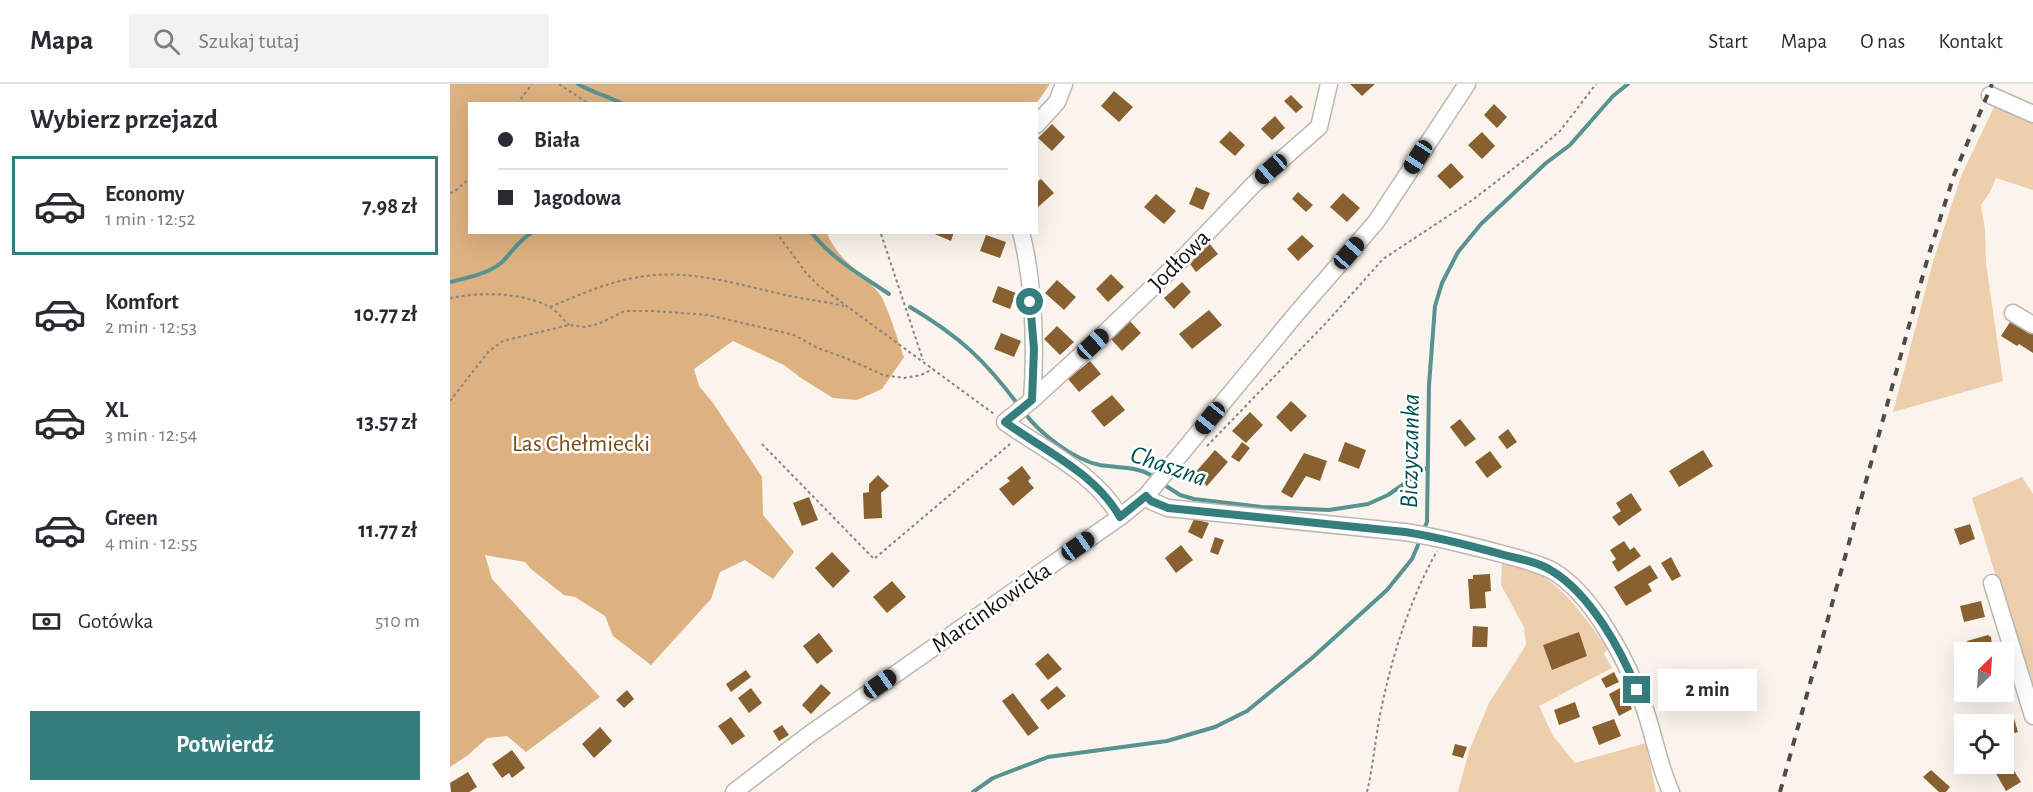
<!DOCTYPE html>
<html lang="pl">
<head>
<meta charset="utf-8">
<style>
	body { margin:0; font-family:"Alegreya Sans",sans-serif; background:#f2f2f3; color:#2b2b33; height:100vh; display:flex; flex-direction:column; font-size:22px; white-space:nowrap }
	* { box-sizing:border-box; margin:0 }
	p { font-size:20px; color:#7c7c81 }
	.icon { flex:none; width:33px; height:33px; fill:none; stroke:currentColor; stroke-width:2; stroke-linecap:round; stroke-linejoin:round }
	.map { position:relative; flex:1; overflow:hidden }
	.panel { display:flex; flex-direction:column; background:#fff; width:450px }
	.panel>* { flex:none }
	.top-card { position:absolute; left:18px; top:18px; width:570px; height:132px; border-radius:0px; box-shadow:0 6px 24px #0002; display:grid; align-content:center; height:132px; padding:0 30px; background:#fff }
	.needle { width:39px; rotate:25deg }
	.buttons { position:absolute; left:1504px; top:558px; display:grid; gap:12px }
	.buttons a { display:grid; place-items:center; width:60px; height:60px; border-radius:0px; background:#fff; box-shadow:0 6px 24px #0002; font-size:30px }
	.end { position:absolute; width:27px; height:27px; margin:-14px; border:8px solid #357e7d; background:#fff; box-shadow:0 0 0 3px #fff }
	.from { border-radius:50% }
	.bubble { position:absolute; height:42px; border-radius:0px; background:#fff; box-shadow:0 6px 24px #0002; font-size:20px; font-weight:700; line-height:42px; text-align:center }
	.car { position:absolute; width:18px; height:36px; margin:-18px -9px; border-radius:8px; box-shadow:0 0 4px 2px #0007; background:linear-gradient(#222 24%,#8ab4d8 0 40%,#222 0 76%,#8ab4d8 0 86%,#222 0) }
	.top-card b { display:flex; align-items:center; gap:21px; height:57px; font-size:22px }
	.top-card b+b { border-top:2px solid #e1e1e2 }
	.top-card i { width:15px; height:15px; background:#2b2b33 }
	ul { padding:0; list-style:none }
	li { display:flex; align-items:center; gap:18px; height:99px; margin:0 12px 9px; padding:0 18px; border:3px solid transparent; border-radius:0px }
	li div { flex:1 }
	li b { display:block; font-size:22px }
	li em { font-style:normal; font-weight:700 }
	li.selected { border-color:#357e7d }
	li>.icon { width:54px; height:54px; stroke-width:1.5 }
	h2 { padding:0 30px; font-size:27px; line-height:72px }
	.pay { display:flex; align-items:center; gap:15px; height:66px; padding:0 30px; font-size:22px }
	.pay p { margin-inline-start:auto }
	.primary-button { display:flex; gap:12px; margin-top:auto; padding:12px 30px }
	.primary-button a { flex:1; height:69px; border-radius:0px; background:#357e7d; color:#fff; font-size:24px; font-weight:700; line-height:69px; text-align:center }
	header { display:flex; align-items:center; gap:36px; box-sizing:border-box; height:84px; padding:0 30px; background:#fff; border-bottom:2px solid #e1e1e2 }
	header strong { font-size:28px }
	nav { display:flex; gap:33px; margin-inline-start:auto; font-size:21px }
	.search { width:420px; height:54px; background:#f2f2f3; display:flex; align-items:center; gap:15px; box-sizing:border-box; padding:0 21px; border-radius:0px; color:#7c7c81; font-size:22px }
	main { display:flex; flex:1; min-height:0 }
	.map>svg:first-child { display:block }
	.green { fill:#edcead }
	.forest { fill:#ddb180 }
	.lines { fill:none; stroke-linecap:round; stroke-linejoin:round }
	.stream { stroke:#589291; stroke-width:4 }
	.building { fill:#896131 }
	.minor-casing { stroke:#bdb7b1; stroke-width:19 }
	.path { stroke:#88847f; stroke-width:2; stroke-dasharray:3 3; stroke-linecap:butt }
	.minor { stroke:#fff; stroke-width:16 }
	.rail { stroke:#4f4c48; stroke-width:4; stroke-dasharray:8 8; stroke-linecap:butt }
	.route { stroke:#357e7d; stroke-width:8 }
	.labels { text-anchor:middle; stroke-width:5; stroke-linejoin:round; paint-order:stroke }
	.street-label { font-size:24px; fill:#151311; stroke:#fff }
	.park-label { font-size:24px; fill:#784d14; stroke:#fff }
	.water-label { font-size:26px; font-style:italic; fill:#005050; stroke:#fff }
</style>
</head>
<body>
<header>
<strong>Mapa</strong>
<div class="search"><svg class="icon" aria-label="search" viewBox="0 0 24 24"><circle cx="10" cy="10" r="6"/><path d="M15 15l6 6"/></svg>Szukaj tutaj</div>
<nav><a>Start</a><a>Mapa</a><a>O nas</a><a>Kontakt</a></nav>
</header>
<main>
<section class="panel">
<h2>Wybierz przejazd</h2>
<ul>
<li class="selected"><svg class="icon" aria-label="car" viewBox="0 0 24 24"><path d="M5 17H2v-5l4-1 3-4h7l3 4 3 1v5h-3M9 17h6M6 11h13"/><circle cx="7" cy="17" r="2"/><circle cx="17" cy="17" r="2"/></svg><div><b>Economy</b><p>1 min · 12:52</p></div><em>7.98 zł</em></li>
<li><svg class="icon" aria-label="car" viewBox="0 0 24 24"><path d="M5 17H2v-5l4-1 3-4h7l3 4 3 1v5h-3M9 17h6M6 11h13"/><circle cx="7" cy="17" r="2"/><circle cx="17" cy="17" r="2"/></svg><div><b>Komfort</b><p>2 min · 12:53</p></div><em>10.77 zł</em></li>
<li><svg class="icon" aria-label="car" viewBox="0 0 24 24"><path d="M5 17H2v-5l4-1 3-4h7l3 4 3 1v5h-3M9 17h6M6 11h13"/><circle cx="7" cy="17" r="2"/><circle cx="17" cy="17" r="2"/></svg><div><b>XL</b><p>3 min · 12:54</p></div><em>13.57 zł</em></li>
<li><svg class="icon" aria-label="car" viewBox="0 0 24 24"><path d="M5 17H2v-5l4-1 3-4h7l3 4 3 1v5h-3M9 17h6M6 11h13"/><circle cx="7" cy="17" r="2"/><circle cx="17" cy="17" r="2"/></svg><div><b>Green</b><p>4 min · 12:55</p></div><em>11.77 zł</em></li>
</ul>
<div class="pay"><svg class="icon" aria-label="cash" viewBox="0 0 24 24"><path d="M3 7h18v10H3z"/><circle cx="12" cy="12" r="2"/></svg>Gotówka<p>510 m</p></div>
<div class="primary-button"><a>Potwierdź</a></div>
</section>
<div class="map">
<svg width="1583" height="708" viewBox="0 0 1583 708">
	<rect width="100%" height="100%" fill="#faf4ed"/>
	<path class="green" d="M1546 19 1583 36V106L1546 94 1540 108 1531 121 1535 145 1536 179 1553 297 1443 328 1483 178 1511 92Z
		M1572 393 1583 410V614L1522 414Z
		M1052 478C1102 482 1131 529 1158 565L1154 570 1162 584 1089 622 1103 652 1125 679 1196 659 1206 708H1008L1019 667 1039 619 1076 561 1074 543 1051 501Z"/>
	<path class="forest" d="M0 0H600L586 20H20V148L377 149C387 175 411 188 428 208 436 216 449 260 454 273L432 305 407 316 383 314 351 294 334 281 283 257 244 285 249 302 263 319 312 393 313 431 344 468 323 495 295 476 270 488 261 515 201 581 163 552 155 532 125 513 114 511 81 485 75 478 35 471 42 495 150 613 76 668 57 652 37 654 18 671 0 683Z"/>
	<g class="lines">
		<path class="stream" d="M128 0C143 9 158 12 173 20
			M361 148C382 175 411 191 439 210
			M0 198C17 194 37 190 51 179 62 169 68 156 83 148
			M460 223C509 252 535 276 569 322
			M574 328C589 349 624 376 650 381 668 384 690 382 705 394
			M713 400 730 411 744 415 812 423 879 426 918 420 938 411 978 383
			M973 447 977 438 979 301 985 222 992 199 1008 168 1031 140 1096 79 1120 61 1163 12 1178 0
			M523 708 543 694 598 673 717 657 765 643 797 627 862 574 937 506 962 475 971 454"/>
	</g>
	<path class="building" d="M900 0H925L912 12Z
		M664 7 683 23 669 38 651 22Z
		M841 11 853 23 846 29 834 17Z
		M1044 20 1057 33 1047 44 1034 31Z
		M825 32 835 44 822 56 811 45Z
		M602 40 615 53 602 67 588 54Z
		M780 47 795 61 785 72 769 58Z
		M1032 48 1045 62 1032 75 1018 61Z
		M1001 79 1014 93 1000 105 987 92Z
		M591 95 604 109 588 123 586 99Z
		M746 103 760 109 753 126 739 120Z
		M848 108 863 121 856 128 842 115Z
		M893 109 910 124 897 138 880 123Z
		M706 110 726 127 714 140 694 123Z
		M480 148H504L501 157Z
		M536 151 556 158 550 174 530 167Z
		M852 151 864 162 848 177 837 165Z
		M759 159 768 170 746 188 737 176Z
		M661 190 674 203 658 218 646 205Z
		M607 196 626 213 614 226 595 209Z
		M732 198 741 208 724 225 714 214Z
		M548 202 566 209 560 225 542 218Z
		M759 226 772 241 742 265 729 250Z
		M678 235 691 249 672 267 659 253Z
		M1562 235 1566 241 1567 239 1583 250V269L1569 260 1567 262 1551 252Z
		M607 242 624 258 610 271 594 255Z
		M551 249 571 257 564 273 544 265Z
		M640 277 651 290 629 308 618 295Z
		M662 311 675 326 654 343 641 327Z
		M841 317 857 332 841 348 826 333Z
		M800 328 813 341 796 359 782 347Z
		M1010 335 1026 355 1015 363 1000 343Z
		M1058 345 1067 358 1057 365 1048 353Z
		M792 358 800 364 789 378 781 373Z
		M895 358 916 366 909 385 888 377Z
		M765 366 778 378 757 402 744 390Z
		M1253 366 1263 382 1229 403 1219 387Z
		M1040 367 1052 383 1037 394 1025 378Z
		M854 369 877 377 870 397 856 392 842 414 831 408Z
		M572 382 581 394 578 397 584 404 563 422 549 405 560 397 557 394Z
		M428 391 439 402 431 409 432 434 414 435 413 409 419 408V400Z
		M1181 409 1192 426 1169 442 1162 433 1171 427 1166 419Z
		M359 413 368 436 352 442 343 419Z
		M744 435 759 439 752 455 738 448Z
		M1520 440 1525 455 1510 461 1504 445Z
		M765 453 774 456 768 471 760 468Z
		M1174 457 1180 466 1184 463 1191 472 1168 488 1162 478 1166 475 1160 466Z
		M731 461 743 476 726 489 715 474Z
		M382 468 400 487 383 504 365 484Z
		M1221 473 1231 492 1222 497 1211 479Z
		M1200 481 1208 494 1198 500 1202 507 1176 522 1164 503Z
		M1040 490 1041 507 1035 508 1036 524 1020 525 1018 495H1023V491Z
		M442 497 456 513 437 529 423 513Z
		M1531 517 1535 533 1514 538 1510 522Z
		M1023 542 1038 543 1037 563H1022Z
		M1129 548 1137 572 1102 586 1093 561Z
		M369 549 383 567 367 580 353 562Z
		M1538 551 1541 553 1543 568H1521L1517 557Z
		M598 569 612 585 598 596 585 580Z
		M296 586 301 593 281 608 276 600Z
		M1164 588 1169 598 1156 604 1151 595Z
		M371 600 381 609 361 630 352 621Z
		M607 602 616 612 598 626 590 616Z
		M1172 603 1182 625 1169 632 1159 610Z
		M301 604 312 619 299 629 288 614Z
		M177 606 184 615 174 624 166 616Z
		M563 609 589 644 578 652 552 617Z
		M1125 618 1130 633 1109 641 1104 626Z
		M1563 631 1568 648 1554 652V640H1548L1546 636Z
		M281 633 295 652 282 661 268 642Z
		M1164 635 1171 652 1149 661 1142 643Z
		M332 641 339 651 329 657 323 647Z
		M150 643 162 657 144 674 132 660Z
		M1005 660 1017 663 1013 674 1002 671Z
		M62 666 75 684 62 694 59 689 52 694 42 680Z
		M1558 677 1571 698 1556 707 1544 686Z
		M1481 686 1500 703 1496 708H1489L1473 693Z
		M18 688 27 703 19 708H1L0 699Z"/>
	<g class="lines">
		<g class="minor-casing">
			<path id="minor" d="M1540 11 1583 30
				M586 41 607 18 614 0
				M571 148C584 199 586 264 582 316
				M1563 229 1583 241
				M696 412 701 417 718 424 955 448C987 453 1017 461 1049 469 1066 474 1085 478 1101 486 1143 509 1177 578 1193 620 1204 649 1208 680 1221 708
				M670 433C645 389 595 367 555 338L582 316 658 246 733 174 805 99 869 43 879 0
				M1542 499 1583 632
				M284 708 357 652 670 433 696 412 846 230 926 138 1017 0"/>
		</g>
		<path class="path" d="M109 0 139 20
			M67 20 82 0
			M0 109 4 108 20 94
			M326 148 357 190 368 201 544 330
			M431 150 473 276
			M0 214C31 208 69 208 98 222 106 226 113 235 119 241
			M100 223C131 210 162 196 196 192 242 186 287 200 331 210 352 215 373 217 394 222
			M0 317 39 267 53 257 119 241 135 243 148 240 175 227H204L258 231 323 246 344 251 368 264 398 275 433 291 454 294 471 291 483 285
			M312 360 424 475 560 360
			M757 362 876 239 933 175 1021 117 1085 68 1110 47 1146 0
			M917 708C923 683 925 657 930 631 941 575 959 517 987 467"/>
		<use href="#minor" class="minor"/>
		<path class="rail" d="M1330 708 1478 173 1504 91 1542 0"/>
	</g>
	<g class="lines">
		<path class="route" d="M580 218 584 265 582 316 555 338C595 367 645 389 670 433L696 412 701 417 718 424 955 448C989 453 1021 462 1054 471 1070 475 1088 478 1102 487 1140 510 1171 565 1187 606"/>
	</g>
	<g class="labels">
		<g class="street-label">
			<text transform="translate(729 176) rotate(-45)" y="8">Jodłowa</text>
			<text transform="translate(541 523) rotate(-35)" y="8">Marcinkowicka</text>
		</g>
		<g class="park-label">
			<text x="131" y="367">Las Chełmiecki</text>
		</g>
		<g class="water-label">
			<text transform="translate(959 367) rotate(-89)" y="9">Biczyczanka</text>
			<text transform="translate(719 381) rotate(19)" y="9">Chaszna</text>
		</g>
	</g>
</svg>
<div class="buttons">
<a><svg class="needle" viewBox="-14 -14 28 28"><path d="M0-13l5 13h-10z" fill="#e53935"/><path d="M0 13l5-13h-10z" fill="#7c7c81"/></svg></a>
<a><svg class="icon" aria-label="locate" viewBox="0 0 24 24"><circle cx="12" cy="12" r="6"/><path d="M12 2v4M12 18v4M2 12h4M18 12h4"/></svg></a>
</div>
<i class="end from" style="left:580px;top:218px"></i>
<i class="end" style="left:1187px;top:606px"></i>
<div class="bubble" style="left:1208px;top:585px;width:99px">2 min</div>
<i class="car" style="left:968px;top:73px;rotate:213deg"></i>
<i class="car" style="left:821px;top:85px;rotate:229deg"></i>
<i class="car" style="left:899px;top:169px;rotate:41deg"></i>
<i class="car" style="left:643px;top:260px;rotate:47deg"></i>
<i class="car" style="left:760px;top:334px;rotate:219deg"></i>
<i class="car" style="left:628px;top:462px;rotate:55deg"></i>
<i class="car" style="left:430px;top:600px;rotate:55deg"></i>
<div class="top-card">
<b><i class="from"></i>Biała</b>
<b><i></i>Jagodowa</b>
</div>
</div>
</main>
</body>
</html>
